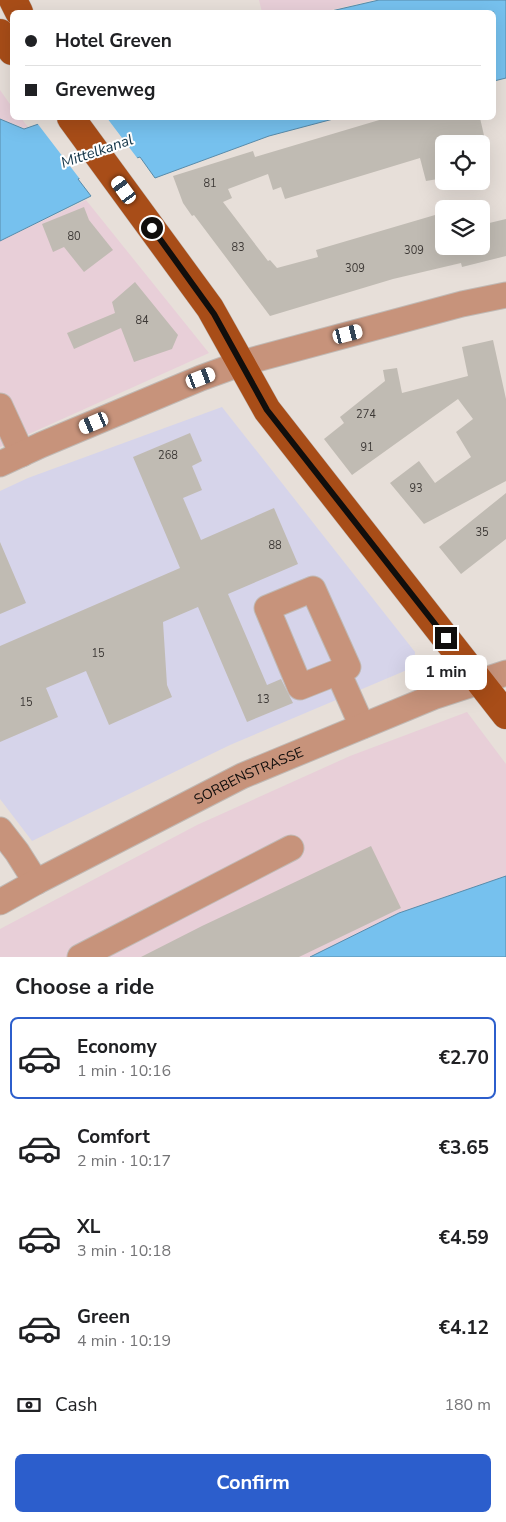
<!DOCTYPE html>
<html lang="en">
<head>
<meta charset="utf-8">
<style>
	body { margin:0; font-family:"Nunito Sans",sans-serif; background:#f2f2f2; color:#202124; height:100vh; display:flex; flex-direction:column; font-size:19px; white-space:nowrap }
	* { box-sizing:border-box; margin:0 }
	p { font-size:16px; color:#757577 }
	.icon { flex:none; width:28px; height:28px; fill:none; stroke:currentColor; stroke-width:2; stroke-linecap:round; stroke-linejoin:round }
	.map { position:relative; height:957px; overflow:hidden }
	.panel { display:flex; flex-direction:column; background:#fff; flex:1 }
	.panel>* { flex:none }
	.top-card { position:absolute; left:10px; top:10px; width:486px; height:110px; border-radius:8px; box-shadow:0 5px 20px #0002; display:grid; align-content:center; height:110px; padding:0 15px; background:#fff }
	.fabs { position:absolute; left:435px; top:135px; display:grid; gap:10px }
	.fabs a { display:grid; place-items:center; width:55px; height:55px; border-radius:8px; background:#fff; box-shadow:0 5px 20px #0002; font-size:25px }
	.end { position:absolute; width:22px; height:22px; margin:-11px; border:6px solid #110e0c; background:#fff; box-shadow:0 0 0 2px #fff }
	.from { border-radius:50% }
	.bubble { position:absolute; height:35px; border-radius:8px; background:#fff; box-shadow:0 5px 20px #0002; font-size:16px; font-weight:700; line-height:35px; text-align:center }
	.car { position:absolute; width:15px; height:30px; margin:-15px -8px; border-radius:6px; box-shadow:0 0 4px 1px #0007; background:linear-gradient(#fff 24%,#345 0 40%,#fff 0 76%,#345 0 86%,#fff 0) }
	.top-card b { display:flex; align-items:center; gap:18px; height:48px; font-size:19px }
	.top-card b+b { border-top:1px solid #e0e0e0 }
	.top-card i { width:12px; height:12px; background:#202124 }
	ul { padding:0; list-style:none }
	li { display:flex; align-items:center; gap:15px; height:82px; margin:0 10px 8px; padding:0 5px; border:2px solid transparent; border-radius:8px }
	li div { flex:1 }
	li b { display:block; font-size:19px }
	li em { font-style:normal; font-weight:700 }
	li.selected { border-color:#2c5ecc }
	li>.icon { width:45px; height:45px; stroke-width:1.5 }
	h2 { padding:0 15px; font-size:22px; line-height:60px }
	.pay { display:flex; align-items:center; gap:12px; height:55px; padding:0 15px; font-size:19px }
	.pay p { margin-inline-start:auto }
	.primary-button { display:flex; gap:10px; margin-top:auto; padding:10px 15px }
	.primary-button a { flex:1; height:58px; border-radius:8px; background:#2c5ecc; color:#fff; font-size:20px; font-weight:700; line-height:58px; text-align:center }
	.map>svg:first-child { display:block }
	.commercial { fill:#e8cfd8 }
	.education { fill:#d6d4ea }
	.water { fill:#76c1ee; stroke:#588baa }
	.pier { fill:#e7dfd9 }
	.building { fill:#c0bbb3 }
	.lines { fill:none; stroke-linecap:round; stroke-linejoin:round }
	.minor-casing { stroke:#c0b9b4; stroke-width:27 }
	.major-casing { stroke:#c0b9b4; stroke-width:29 }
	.minor { stroke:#c7937b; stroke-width:25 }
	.major { stroke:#a84d18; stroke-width:28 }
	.route { stroke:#110e0c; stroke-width:6 }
	.labels { text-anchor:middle; stroke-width:4; stroke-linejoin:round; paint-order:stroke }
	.number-label { font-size:11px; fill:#3d3936 }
	.street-label { font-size:14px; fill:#110e0c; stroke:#fff }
	.water-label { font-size:15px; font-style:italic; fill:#113346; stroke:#fff }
</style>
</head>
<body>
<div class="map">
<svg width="506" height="957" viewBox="0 0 506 957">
	<rect width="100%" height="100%" fill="#e7dfd9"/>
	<path class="commercial" d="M259 0H374L323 12H262Z
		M0 90 12 107V118H21L28 127 24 128 0 119Z
		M86 200 209 353 0 447V241Z
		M467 712 506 764V876L399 913 310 957H0V929L197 825 350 756Z"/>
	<path class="education" d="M222 407 415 652 414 667 230 745 32 841 0 799V491L28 478Z"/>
	<path class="water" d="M379 0H506V78L494 81V12H327Z
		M56 118H337L269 136 155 178 140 157 78 179 91 196 0 241V119L24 129Z
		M506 876V957H310L399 913Z"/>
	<path class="pier" d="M50 118H107L144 167 139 160 82 180 87 187H86L37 123Z"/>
	<path class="building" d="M386 118H480L486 144H444V178L426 181 420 158 285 199 281 187 273 190 268 174 228 189 232 198 223 202 268 261 270 260 277 268 318 257 316 250 435 215 440 234 444 233V246H481V225L506 219V256L462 267 461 263 393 279 270 316 194 215 192 216 183 203 173 176 253 151 255 157Z
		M84 207 89 220 113 250 84 272 64 247 53 252 42 224Z
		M135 282 178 335 172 349 134 362 121 328 74 349 67 333 115 313 112 302Z
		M493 340 506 399V481L424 524 390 483 419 461 435 483 471 457 456 432 473 419 458 399 352 475 324 439 344 423 340 417 385 381 383 370 397 368 402 393 468 376 462 347Z
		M190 433 202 461 192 466 202 490 183 498 201 540 274 508 298 564 228 594 267 685 281 679 293 703 247 722 198 607 163 622 167 685 172 697 109 725 86 671 46 688 58 717 0 742V646L180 568 133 457Z
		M506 493V539L461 574 439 547Z
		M0 542 26 603 0 614Z
		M371 846 401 908 299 957H141L202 926Z"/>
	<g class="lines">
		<g class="minor-casing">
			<g id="minor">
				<path d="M0 406 22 454"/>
				<path d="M0 464 41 445 201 378 242 363 462 304 506 295"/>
				<path d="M338 672 348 667 313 589 267 608 300 687 338 672 362 726"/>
				<path d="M0 830 17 852 36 882"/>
				<path id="s1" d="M0 902 36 882 242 776 433 697 506 673"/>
				<path d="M80 957 291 848"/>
			</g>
		</g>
		<g class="major-casing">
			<path id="major" d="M13 0 19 12
				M0 33 12 51
				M71 118 210 308 267 410 506 715"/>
		</g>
		<use href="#minor" class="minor"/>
		<use href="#major" class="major"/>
	</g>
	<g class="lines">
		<path class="route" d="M152 228 214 314 267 410 446 638"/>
	</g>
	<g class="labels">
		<g class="number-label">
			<text x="210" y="187">81</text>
			<text x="74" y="240">80</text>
			<text x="238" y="251">83</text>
			<text x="414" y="254">309</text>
			<text x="355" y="272">309</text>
			<text x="142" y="324">84</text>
			<text x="366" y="418">274</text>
			<text x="367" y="451">91</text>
			<text x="168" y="459">268</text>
			<text x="416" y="492">93</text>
			<text x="482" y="536">35</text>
			<text x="275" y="549">88</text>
			<text x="98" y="657">15</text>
			<text x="263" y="703">13</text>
			<text x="26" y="706">15</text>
		</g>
		<g class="street-label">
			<text dy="5" stroke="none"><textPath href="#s1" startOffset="279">SORBENSTRASSE</textPath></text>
		</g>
		<g class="water-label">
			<text transform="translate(97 151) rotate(-19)" y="5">Mittelkanal</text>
		</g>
	</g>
</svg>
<div class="fabs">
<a><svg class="icon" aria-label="locate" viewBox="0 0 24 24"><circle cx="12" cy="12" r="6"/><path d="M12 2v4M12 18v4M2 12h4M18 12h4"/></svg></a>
<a><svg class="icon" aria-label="layers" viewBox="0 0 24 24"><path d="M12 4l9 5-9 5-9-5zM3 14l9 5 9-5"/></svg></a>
</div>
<i class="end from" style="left:152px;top:228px"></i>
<i class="end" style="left:446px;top:638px"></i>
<div class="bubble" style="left:405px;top:655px;width:82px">1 min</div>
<i class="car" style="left:124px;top:190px;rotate:324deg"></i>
<i class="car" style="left:348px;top:334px;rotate:76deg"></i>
<i class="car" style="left:201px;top:378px;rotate:69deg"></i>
<i class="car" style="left:94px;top:423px;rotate:247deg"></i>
<div class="top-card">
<b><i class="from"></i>Hotel Greven</b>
<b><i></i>Grevenweg</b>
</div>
</div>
<section class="panel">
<h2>Choose a ride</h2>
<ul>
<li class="selected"><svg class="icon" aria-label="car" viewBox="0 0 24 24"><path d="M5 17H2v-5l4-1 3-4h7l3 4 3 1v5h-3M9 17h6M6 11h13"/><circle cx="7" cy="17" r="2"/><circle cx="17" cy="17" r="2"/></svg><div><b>Economy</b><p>1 min · 10:16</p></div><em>€2.70</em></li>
<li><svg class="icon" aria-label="car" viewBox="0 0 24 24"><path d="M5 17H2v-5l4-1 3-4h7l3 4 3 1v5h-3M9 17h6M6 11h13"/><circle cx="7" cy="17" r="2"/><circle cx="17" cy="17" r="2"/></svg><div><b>Comfort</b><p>2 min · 10:17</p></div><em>€3.65</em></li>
<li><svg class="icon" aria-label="car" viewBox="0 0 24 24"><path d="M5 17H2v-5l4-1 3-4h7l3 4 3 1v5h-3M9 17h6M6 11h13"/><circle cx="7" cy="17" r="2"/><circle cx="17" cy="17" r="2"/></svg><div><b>XL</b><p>3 min · 10:18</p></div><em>€4.59</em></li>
<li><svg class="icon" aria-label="car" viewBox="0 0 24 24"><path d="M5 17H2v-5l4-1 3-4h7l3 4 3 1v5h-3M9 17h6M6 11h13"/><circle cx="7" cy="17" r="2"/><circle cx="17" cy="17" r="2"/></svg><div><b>Green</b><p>4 min · 10:19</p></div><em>€4.12</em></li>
</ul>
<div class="pay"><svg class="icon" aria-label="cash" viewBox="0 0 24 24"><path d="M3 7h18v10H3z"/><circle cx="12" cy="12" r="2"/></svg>Cash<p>180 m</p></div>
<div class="primary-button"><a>Confirm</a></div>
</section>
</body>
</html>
